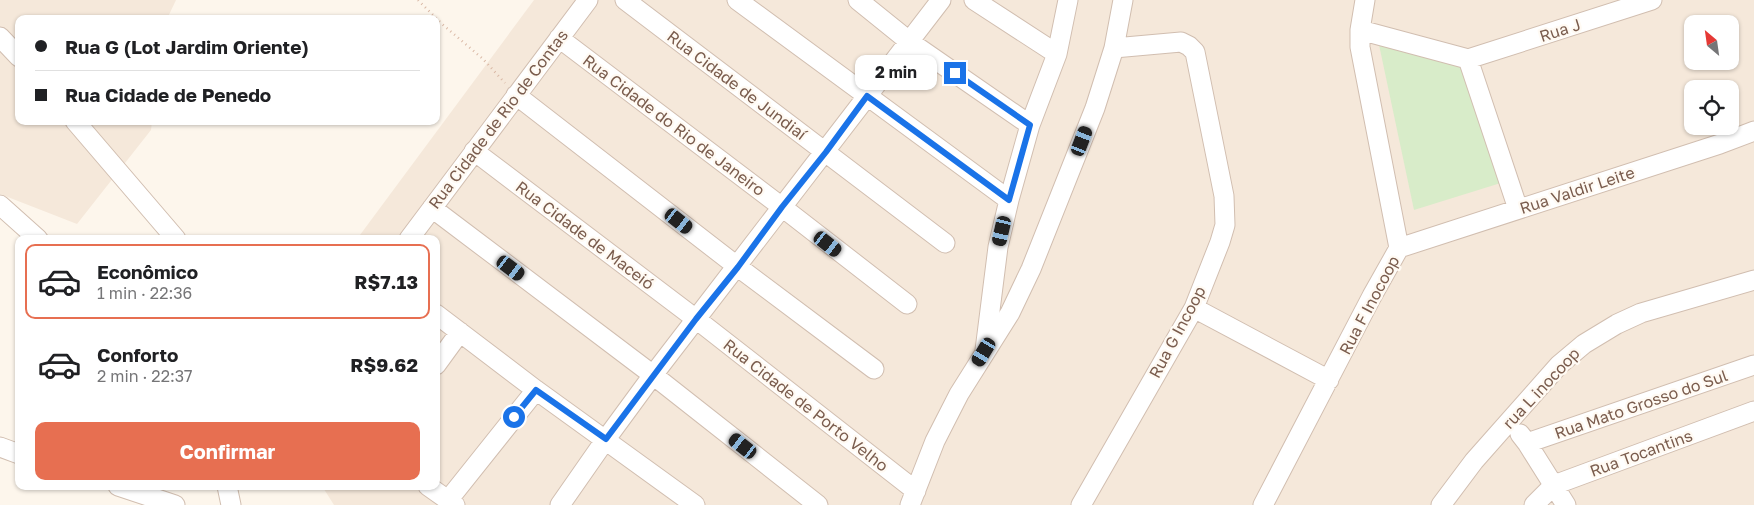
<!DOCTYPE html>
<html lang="pt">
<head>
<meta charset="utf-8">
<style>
	body { margin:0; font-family:"Golos Text",sans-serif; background:#f6f6f6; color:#202124; height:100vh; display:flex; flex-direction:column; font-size:19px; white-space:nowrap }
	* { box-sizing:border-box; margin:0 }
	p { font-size:16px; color:#757577 }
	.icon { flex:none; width:28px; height:28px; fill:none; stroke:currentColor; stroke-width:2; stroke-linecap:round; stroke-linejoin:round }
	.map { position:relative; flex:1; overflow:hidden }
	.drawer { position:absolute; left:15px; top:235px; width:425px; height:255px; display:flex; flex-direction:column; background:#fff; border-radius:10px; box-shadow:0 1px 4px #0004 }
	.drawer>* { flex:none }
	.banner { position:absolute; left:15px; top:15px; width:425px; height:110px; border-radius:10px; box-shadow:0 1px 4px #0004; display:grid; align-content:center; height:110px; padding:0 20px; background:#fff }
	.needle { width:32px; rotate:331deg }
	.tools { position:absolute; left:1684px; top:15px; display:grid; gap:10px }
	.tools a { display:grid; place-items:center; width:55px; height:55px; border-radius:10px; background:#fff; box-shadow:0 1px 4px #0004; font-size:25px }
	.end { position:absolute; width:22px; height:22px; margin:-11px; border:6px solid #1a73e8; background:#fff; box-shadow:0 0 0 2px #fff }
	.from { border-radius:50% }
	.bubble { position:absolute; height:35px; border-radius:10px; background:#fff; box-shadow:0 1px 4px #0004; font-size:16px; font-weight:700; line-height:35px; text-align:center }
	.car { position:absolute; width:15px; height:30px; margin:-15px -8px; border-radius:6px; box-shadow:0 0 4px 1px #0007; background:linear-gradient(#222 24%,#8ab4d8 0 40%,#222 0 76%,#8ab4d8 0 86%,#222 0) }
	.banner b { display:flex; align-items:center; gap:18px; height:48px; font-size:19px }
	.banner b+b { border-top:1px solid #e0e0e0 }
	.banner i { width:12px; height:12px; background:#202124 }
	ul { padding:9px 0 0; list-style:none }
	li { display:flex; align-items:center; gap:15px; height:75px; margin:0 10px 8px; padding:0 10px; border:2px solid transparent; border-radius:10px }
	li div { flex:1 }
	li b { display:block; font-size:19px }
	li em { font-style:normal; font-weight:700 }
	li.on { border-color:#e76f51 }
	li>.icon { width:45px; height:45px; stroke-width:1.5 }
	.action { display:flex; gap:10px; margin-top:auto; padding:10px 20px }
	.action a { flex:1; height:58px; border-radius:10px; background:#e76f51; color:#fff; font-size:20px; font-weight:700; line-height:58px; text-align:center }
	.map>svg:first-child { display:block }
	.residential { fill:#f5e8da; fill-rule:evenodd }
	.green { fill:#d8ecc9 }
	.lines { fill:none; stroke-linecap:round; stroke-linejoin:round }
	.minor-casing { stroke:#d1beb0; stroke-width:21 }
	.path { stroke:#d9b8a5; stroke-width:2.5; stroke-dasharray:1 4; stroke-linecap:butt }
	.minor { stroke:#fff; stroke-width:19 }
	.route { stroke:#1a73e8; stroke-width:6 }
	.labels { text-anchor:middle; stroke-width:4.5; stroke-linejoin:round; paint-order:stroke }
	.street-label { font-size:16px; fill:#7a5c4d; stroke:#fffaf3 }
</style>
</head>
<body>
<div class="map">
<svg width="1754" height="505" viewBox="0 0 1754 505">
	<rect width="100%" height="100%" fill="#fdf6ec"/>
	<path class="residential" d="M0 0H176L167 19H19V121H152L151 130 77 224 0 194Z
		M534 0H1754V505H334L322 486H436V239H357ZM1692 24H1730V61H1692ZM1692 89H1730V126H1692Z"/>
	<path class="green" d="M1378 40 1465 60 1504 182 1414 210Z"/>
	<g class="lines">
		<g class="minor-casing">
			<path id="minor" d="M625 0 945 243
				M737 0 1009 200
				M858 0 910 42 1030 125
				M974 0 1057 54
				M1360 30 1468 59 1652 0
				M0 37 19 57
				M559 38 782 207 907 304
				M1468 59 1518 209
				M516 95 738 267 874 369
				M75 121 176 239
				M474 151 696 319 916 491
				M0 205 38 239
				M432 208 653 375 818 505
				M409 239 588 0
				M1399 248 1720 144 1754 131
				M1194 308 1329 380
				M436 314 536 390 695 505
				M985 350 998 247 1009 200 1030 125 1057 54 1068 0
				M436 365 460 332
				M1520 434 1527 443 1566 505
				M1527 443 1754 365
				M0 447 19 454
				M118 486 175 505
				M227 486 231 505
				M428 486 455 505
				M449 499 536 390
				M560 505 606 439 653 375 941 0
				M910 505 935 441 959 394 1010 313 1031 269 1095 108 1114 48 1123 0
				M1081 505 1194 308 1220 242 1225 225 1224 196 1195 52 1189 46 1181 42 1114 48
				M1263 505 1372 296 1399 248 1360 47V30L1365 0
				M1441 505 1474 461 1559 365 1584 344 1617 324 1641 313 1754 280
				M1534 505 1554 485 1754 411"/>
		</g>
		<path class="path" d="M418 0 442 24 483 59 505 83"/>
		<use href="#minor" class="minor"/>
	</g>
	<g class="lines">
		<path class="route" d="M514 417 536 390 606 439 696 319 738 267 782 207 826 152 867 96 1009 200 1030 125 955 73"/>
	</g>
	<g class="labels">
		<g class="street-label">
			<text transform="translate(1560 30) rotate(-18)" y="6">Rua J</text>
			<text transform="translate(737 85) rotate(37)" y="6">Rua Cidade de Jundiaí</text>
			<text transform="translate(498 119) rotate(-53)" y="6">Rua Cidade de Rio de Contas</text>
			<text transform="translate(674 125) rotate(37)" y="6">Rua Cidade do Rio de Janeiro</text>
			<text transform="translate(1577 190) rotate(-18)" y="6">Rua Valdir Leite</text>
			<text transform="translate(585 235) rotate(37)" y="6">Rua Cidade de Maceió</text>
			<text transform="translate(1369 305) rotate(-62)" y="6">Rua F Inocoop</text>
			<text transform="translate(1177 332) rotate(-62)" y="6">Rua G Incoop</text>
			<text transform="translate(1541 388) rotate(-47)" y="6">rua L inocoop</text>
			<text transform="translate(1641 404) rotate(-19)" y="6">Rua Mato Grosso do Sul</text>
			<text transform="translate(806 405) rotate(38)" y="6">Rua Cidade de Porto Velho</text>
			<text transform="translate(1641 453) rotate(-20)" y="6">Rua Tocantins</text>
		</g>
	</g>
</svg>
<div class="tools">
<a><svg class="needle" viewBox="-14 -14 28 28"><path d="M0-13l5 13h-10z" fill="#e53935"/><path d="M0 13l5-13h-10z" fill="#757577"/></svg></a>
<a><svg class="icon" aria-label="locate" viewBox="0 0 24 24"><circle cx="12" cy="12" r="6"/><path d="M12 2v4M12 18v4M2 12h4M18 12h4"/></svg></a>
</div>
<i class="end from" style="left:514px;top:417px"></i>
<i class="end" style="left:955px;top:73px"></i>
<div class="bubble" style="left:855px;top:55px;width:82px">2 min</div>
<i class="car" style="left:1082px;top:141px;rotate:21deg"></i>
<i class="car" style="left:679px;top:221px;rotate:128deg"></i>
<i class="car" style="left:1002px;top:231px;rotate:193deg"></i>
<i class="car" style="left:828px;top:244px;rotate:128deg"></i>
<i class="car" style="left:511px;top:268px;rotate:127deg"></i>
<i class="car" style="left:984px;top:352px;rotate:211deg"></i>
<i class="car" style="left:743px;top:446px;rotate:308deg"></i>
<div class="banner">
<b><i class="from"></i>Rua G (Lot Jardim Oriente)</b>
<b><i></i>Rua Cidade de Penedo</b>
</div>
<section class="drawer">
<ul>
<li class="on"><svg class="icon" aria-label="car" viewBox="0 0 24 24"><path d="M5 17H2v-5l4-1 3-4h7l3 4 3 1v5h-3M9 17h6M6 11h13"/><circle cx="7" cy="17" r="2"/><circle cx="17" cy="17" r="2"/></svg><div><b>Econômico</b><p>1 min · 22:36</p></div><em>R$7.13</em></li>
<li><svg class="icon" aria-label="car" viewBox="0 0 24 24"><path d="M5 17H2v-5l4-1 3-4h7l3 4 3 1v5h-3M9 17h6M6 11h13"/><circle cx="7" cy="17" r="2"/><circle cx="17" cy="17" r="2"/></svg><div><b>Conforto</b><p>2 min · 22:37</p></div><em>R$9.62</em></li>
</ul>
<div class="action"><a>Confirmar</a></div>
</section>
</div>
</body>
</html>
